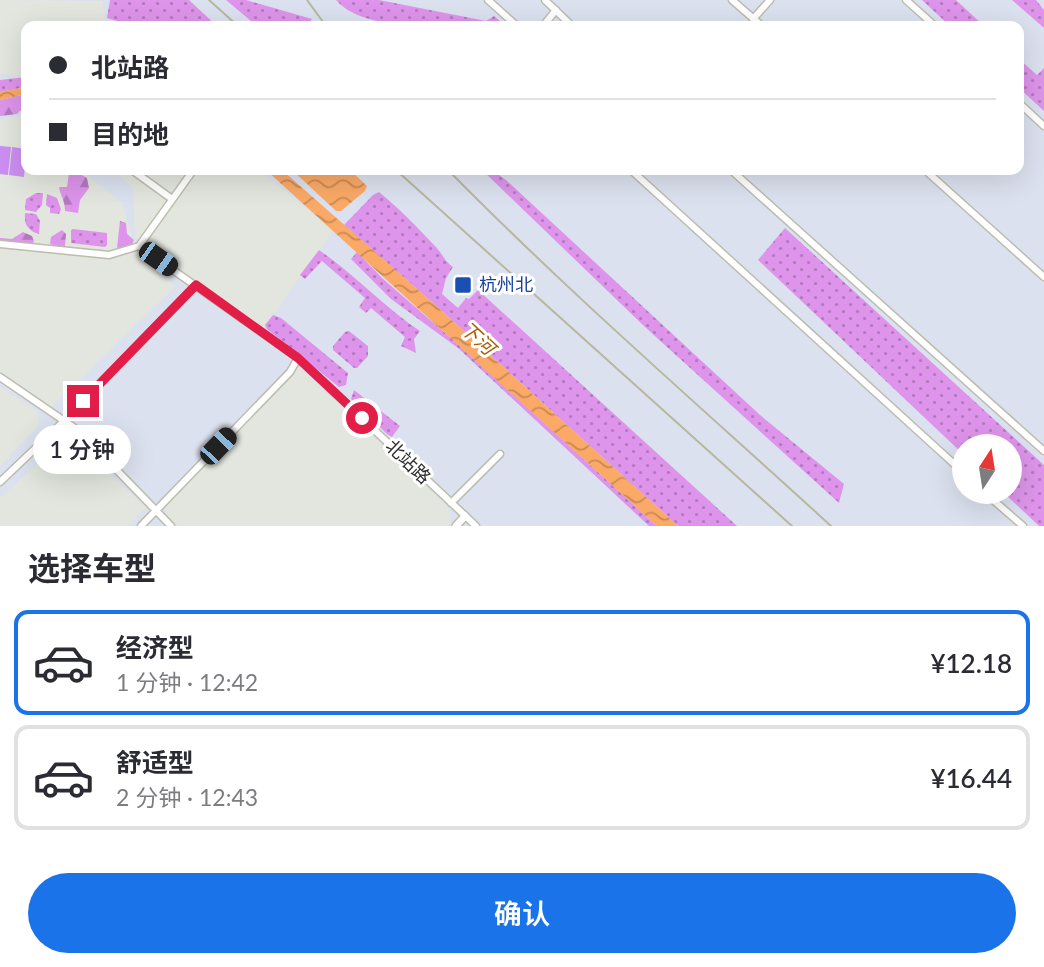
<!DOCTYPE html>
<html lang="zh">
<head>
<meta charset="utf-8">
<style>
	body { margin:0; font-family:Lato,"Noto Sans SC",sans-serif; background:#f2f2f3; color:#2b2b33; height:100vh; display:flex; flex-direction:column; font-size:26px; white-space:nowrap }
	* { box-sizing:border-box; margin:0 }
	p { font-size:23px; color:#7c7c81 }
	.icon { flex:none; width:38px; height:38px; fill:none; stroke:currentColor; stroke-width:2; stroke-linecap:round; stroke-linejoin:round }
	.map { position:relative; height:526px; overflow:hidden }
	.drawer { display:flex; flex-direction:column; background:#fff; flex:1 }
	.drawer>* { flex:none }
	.hud { position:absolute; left:21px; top:21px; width:1003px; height:154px; border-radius:14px; box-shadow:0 7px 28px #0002; display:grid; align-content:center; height:154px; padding:0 28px; background:#fff }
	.needle { width:46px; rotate:12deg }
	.buttons { position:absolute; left:952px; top:434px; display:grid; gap:14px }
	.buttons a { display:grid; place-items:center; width:70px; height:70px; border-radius:50%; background:#fff; box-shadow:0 7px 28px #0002; font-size:35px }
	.end { position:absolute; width:32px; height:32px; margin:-16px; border:9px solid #e11d48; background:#fff; box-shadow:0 0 0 4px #fff }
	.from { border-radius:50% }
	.bubble { position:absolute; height:49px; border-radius:24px; background:#fff; box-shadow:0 7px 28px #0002; font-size:23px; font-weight:600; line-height:49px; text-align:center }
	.car { position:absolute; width:21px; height:42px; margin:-21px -10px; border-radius:9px; box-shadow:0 0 5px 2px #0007; background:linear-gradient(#222 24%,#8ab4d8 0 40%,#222 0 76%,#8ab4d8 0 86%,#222 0) }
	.hud b { display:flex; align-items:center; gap:24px; height:66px; font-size:26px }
	.hud b+b { border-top:2px solid #e1e1e2 }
	.hud i { width:18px; height:18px; background:#2b2b33 }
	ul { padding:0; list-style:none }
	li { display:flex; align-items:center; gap:21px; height:105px; margin:0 14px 10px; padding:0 14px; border:4px solid #e1e1e2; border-radius:14px }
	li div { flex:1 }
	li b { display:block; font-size:26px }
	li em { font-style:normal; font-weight:600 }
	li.active { border-color:#1a73e8 }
	li>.icon { width:63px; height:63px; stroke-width:1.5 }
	h2 { padding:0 28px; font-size:32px; line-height:84px }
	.primary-button { display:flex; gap:14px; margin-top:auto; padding:14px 28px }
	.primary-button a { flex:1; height:80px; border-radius:42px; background:#1a73e8; color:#fff; font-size:28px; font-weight:600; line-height:80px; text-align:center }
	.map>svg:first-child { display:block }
	.industrial { fill:#e2e6de }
	.grass { fill:url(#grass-dots) }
	.forest { fill:url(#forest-firs) }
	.pitch { fill:#cc8ef3 }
	.water { fill:url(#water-waves) }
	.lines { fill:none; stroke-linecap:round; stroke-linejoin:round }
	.minor-casing { stroke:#bdbdad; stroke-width:9 }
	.tertiary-casing { stroke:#bdbdad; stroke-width:10 }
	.minor { stroke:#fff; stroke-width:6 }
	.tertiary { stroke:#fff; stroke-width:7 }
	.rail { stroke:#b7b89e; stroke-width:2 }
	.route { stroke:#e11d48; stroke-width:9 }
	.transit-dot { fill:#1a4fb4; stroke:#fff; stroke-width:2.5 }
	.labels { text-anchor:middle; stroke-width:6; stroke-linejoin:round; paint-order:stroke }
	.transit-label { font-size:18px; fill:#164399; stroke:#fff; text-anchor:start }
	.street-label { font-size:18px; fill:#2c2c2c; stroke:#fff }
	.water-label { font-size:19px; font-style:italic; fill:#ab5b00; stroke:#fff }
</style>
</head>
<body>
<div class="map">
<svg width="1044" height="526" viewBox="0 0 1044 526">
	<defs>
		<pattern id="grass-dots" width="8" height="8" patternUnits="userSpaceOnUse" patternTransform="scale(1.75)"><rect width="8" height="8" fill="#dd94ea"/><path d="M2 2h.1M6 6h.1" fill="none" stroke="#b379be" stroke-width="1.8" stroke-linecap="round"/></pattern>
		<pattern id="forest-firs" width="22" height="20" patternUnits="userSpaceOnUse" patternTransform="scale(1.75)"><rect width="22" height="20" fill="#dd94ea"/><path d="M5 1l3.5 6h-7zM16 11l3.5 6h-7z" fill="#b379be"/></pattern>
		<pattern id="water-waves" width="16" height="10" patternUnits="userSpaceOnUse" patternTransform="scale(1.75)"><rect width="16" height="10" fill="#faa966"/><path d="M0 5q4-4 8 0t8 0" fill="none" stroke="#cb8a54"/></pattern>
	</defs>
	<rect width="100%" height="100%" fill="#dce1ef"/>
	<path class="industrial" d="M0 0 102 1 106 26H26V76L0 74Z
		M26 116V170H81L122 203 132 237 175 287 51 407 0 380V119Z
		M113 170H260L333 231 261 332 135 237 133 188Z
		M299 367 448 506 451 521 449 526H177L166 516V506Z
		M0 387 31 407 38 414 39 422 37 427 0 466Z
		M67 437 146 507 128 526H0V498Z"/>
	<path class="grass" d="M110 0H189L217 26H134L107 18Z
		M226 0H246L312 19 308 26H257Z
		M336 0H379L486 21 494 16 506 26C462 26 365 35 336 0Z
		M922 0H956L984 26H950Z
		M1012 0H1036L1044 10V28Z
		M1018 58 1037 75 1044 68V111L1019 88Z
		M26 77V87L0 92V80Z
		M482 170H492L506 180 760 415 844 484 839 503 645 327Z
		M379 192C400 209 417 227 435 246 442 253 445 262 453 267L446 278 442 294 458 308 466 298 469 299 478 290 737 526H678L433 303 344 225 373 195Z
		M36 193H43L42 205 36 212 25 210 26 199Z
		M47 194 57 198 61 209 59 214 50 213V208L46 205Z
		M25 213 36 214 40 221 39 234C27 230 24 224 25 213Z
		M785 228 1044 465V526H1039L1003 492H1010V446H964V455L758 260Z
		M73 229 107 233V245L105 247 71 243V230Z
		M319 250C355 275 384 307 420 331L414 339 416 353 401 346 405 337 371 308 366 313 359 307 365 298 322 261 305 279 300 275Z
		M357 252 382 278 461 347 657 526H649L458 348 391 299 351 259Z
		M273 315 281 318 348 373 346 385 339 387 267 329 265 325Z
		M349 331 368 346V356L357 368H354L333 350V346L345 332Z
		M354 390 400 426 392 437 387 434 351 399Z"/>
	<path class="forest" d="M26 94V108H23L17 114 0 116V100Z
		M42 170H73L87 178 89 188 80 200 78 213 65 211C65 200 60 195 59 187H67L69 173Z
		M120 221 126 223 127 234 134 240 131 246 117 248Z
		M62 230 66 234 65 246 61 247 50 244 51 237Z
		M23 232 32 236 34 241 32 245 0 242V238L12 239Z"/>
	<path class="pitch" d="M0 146 11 147 8 175 0 174Z
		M12 147 26 149 24 177 9 175Z"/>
	<path class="water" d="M26 87V94L0 100V92Z
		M266 170H282L433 303 678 526H657Z
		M292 170H350L367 186 365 191 341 211H336Z"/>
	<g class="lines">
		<g class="minor-casing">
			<path id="minor" d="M488 0 517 26
				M545 0 572 26
				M732 0 762 26
				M906 0 935 26
				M753 19 770 0
				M543 26 556 10
				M1018 102 1044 126
				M132 170 172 199
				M631 170 964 473
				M731 170 1044 451
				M925 170 1044 277
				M0 244 109 255 139 246 192 172
				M139 246 298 358 476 526
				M0 377 79 431 171 526
				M0 482 64 421 196 285
				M984 492 1023 526
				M451 503 500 454
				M141 526 290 372 298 358"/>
		</g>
		<g class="tertiary-casing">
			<path id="tertiary" d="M456 526 465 516"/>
		</g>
		<use href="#minor" class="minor"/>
		<use href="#tertiary" class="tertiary"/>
		<path class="rail" d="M209 0 238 26
			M307 0 326 26
			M396 170 792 526
			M448 170C570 294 702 408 831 526"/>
	</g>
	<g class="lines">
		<path class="route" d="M83 401 196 285 298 358 362 418"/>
	</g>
	<rect class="transit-dot" x="454" y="276" width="18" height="18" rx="3.5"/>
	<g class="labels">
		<g class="transit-label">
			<text x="479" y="291">杭州北</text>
		</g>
		<g class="street-label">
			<text transform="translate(408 462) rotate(44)" y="6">北站路</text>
		</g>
		<g class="water-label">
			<text transform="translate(478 338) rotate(43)" y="7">下河</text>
		</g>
	</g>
</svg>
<div class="buttons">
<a><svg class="needle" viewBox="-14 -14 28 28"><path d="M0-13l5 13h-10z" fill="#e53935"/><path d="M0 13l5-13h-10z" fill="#7c7c81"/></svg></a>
</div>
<i class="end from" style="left:362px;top:418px"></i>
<i class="end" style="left:83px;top:401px"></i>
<div class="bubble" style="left:33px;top:425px;width:98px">1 分钟</div>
<i class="car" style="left:158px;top:259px;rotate:125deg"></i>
<i class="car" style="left:218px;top:446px;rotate:44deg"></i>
<div class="hud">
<b><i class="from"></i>北站路</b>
<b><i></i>目的地</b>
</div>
</div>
<section class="drawer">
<h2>选择车型</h2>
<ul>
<li class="active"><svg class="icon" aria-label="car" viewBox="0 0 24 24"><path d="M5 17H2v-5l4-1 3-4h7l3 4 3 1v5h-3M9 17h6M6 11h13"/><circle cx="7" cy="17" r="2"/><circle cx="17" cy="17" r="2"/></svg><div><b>经济型</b><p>1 分钟 · 12:42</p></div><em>¥12.18</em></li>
<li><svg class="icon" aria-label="car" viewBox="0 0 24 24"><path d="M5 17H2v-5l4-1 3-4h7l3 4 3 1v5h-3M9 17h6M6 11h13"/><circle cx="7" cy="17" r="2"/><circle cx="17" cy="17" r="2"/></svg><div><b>舒适型</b><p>2 分钟 · 12:43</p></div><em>¥16.44</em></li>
</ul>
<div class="primary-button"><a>确认</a></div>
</section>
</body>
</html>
